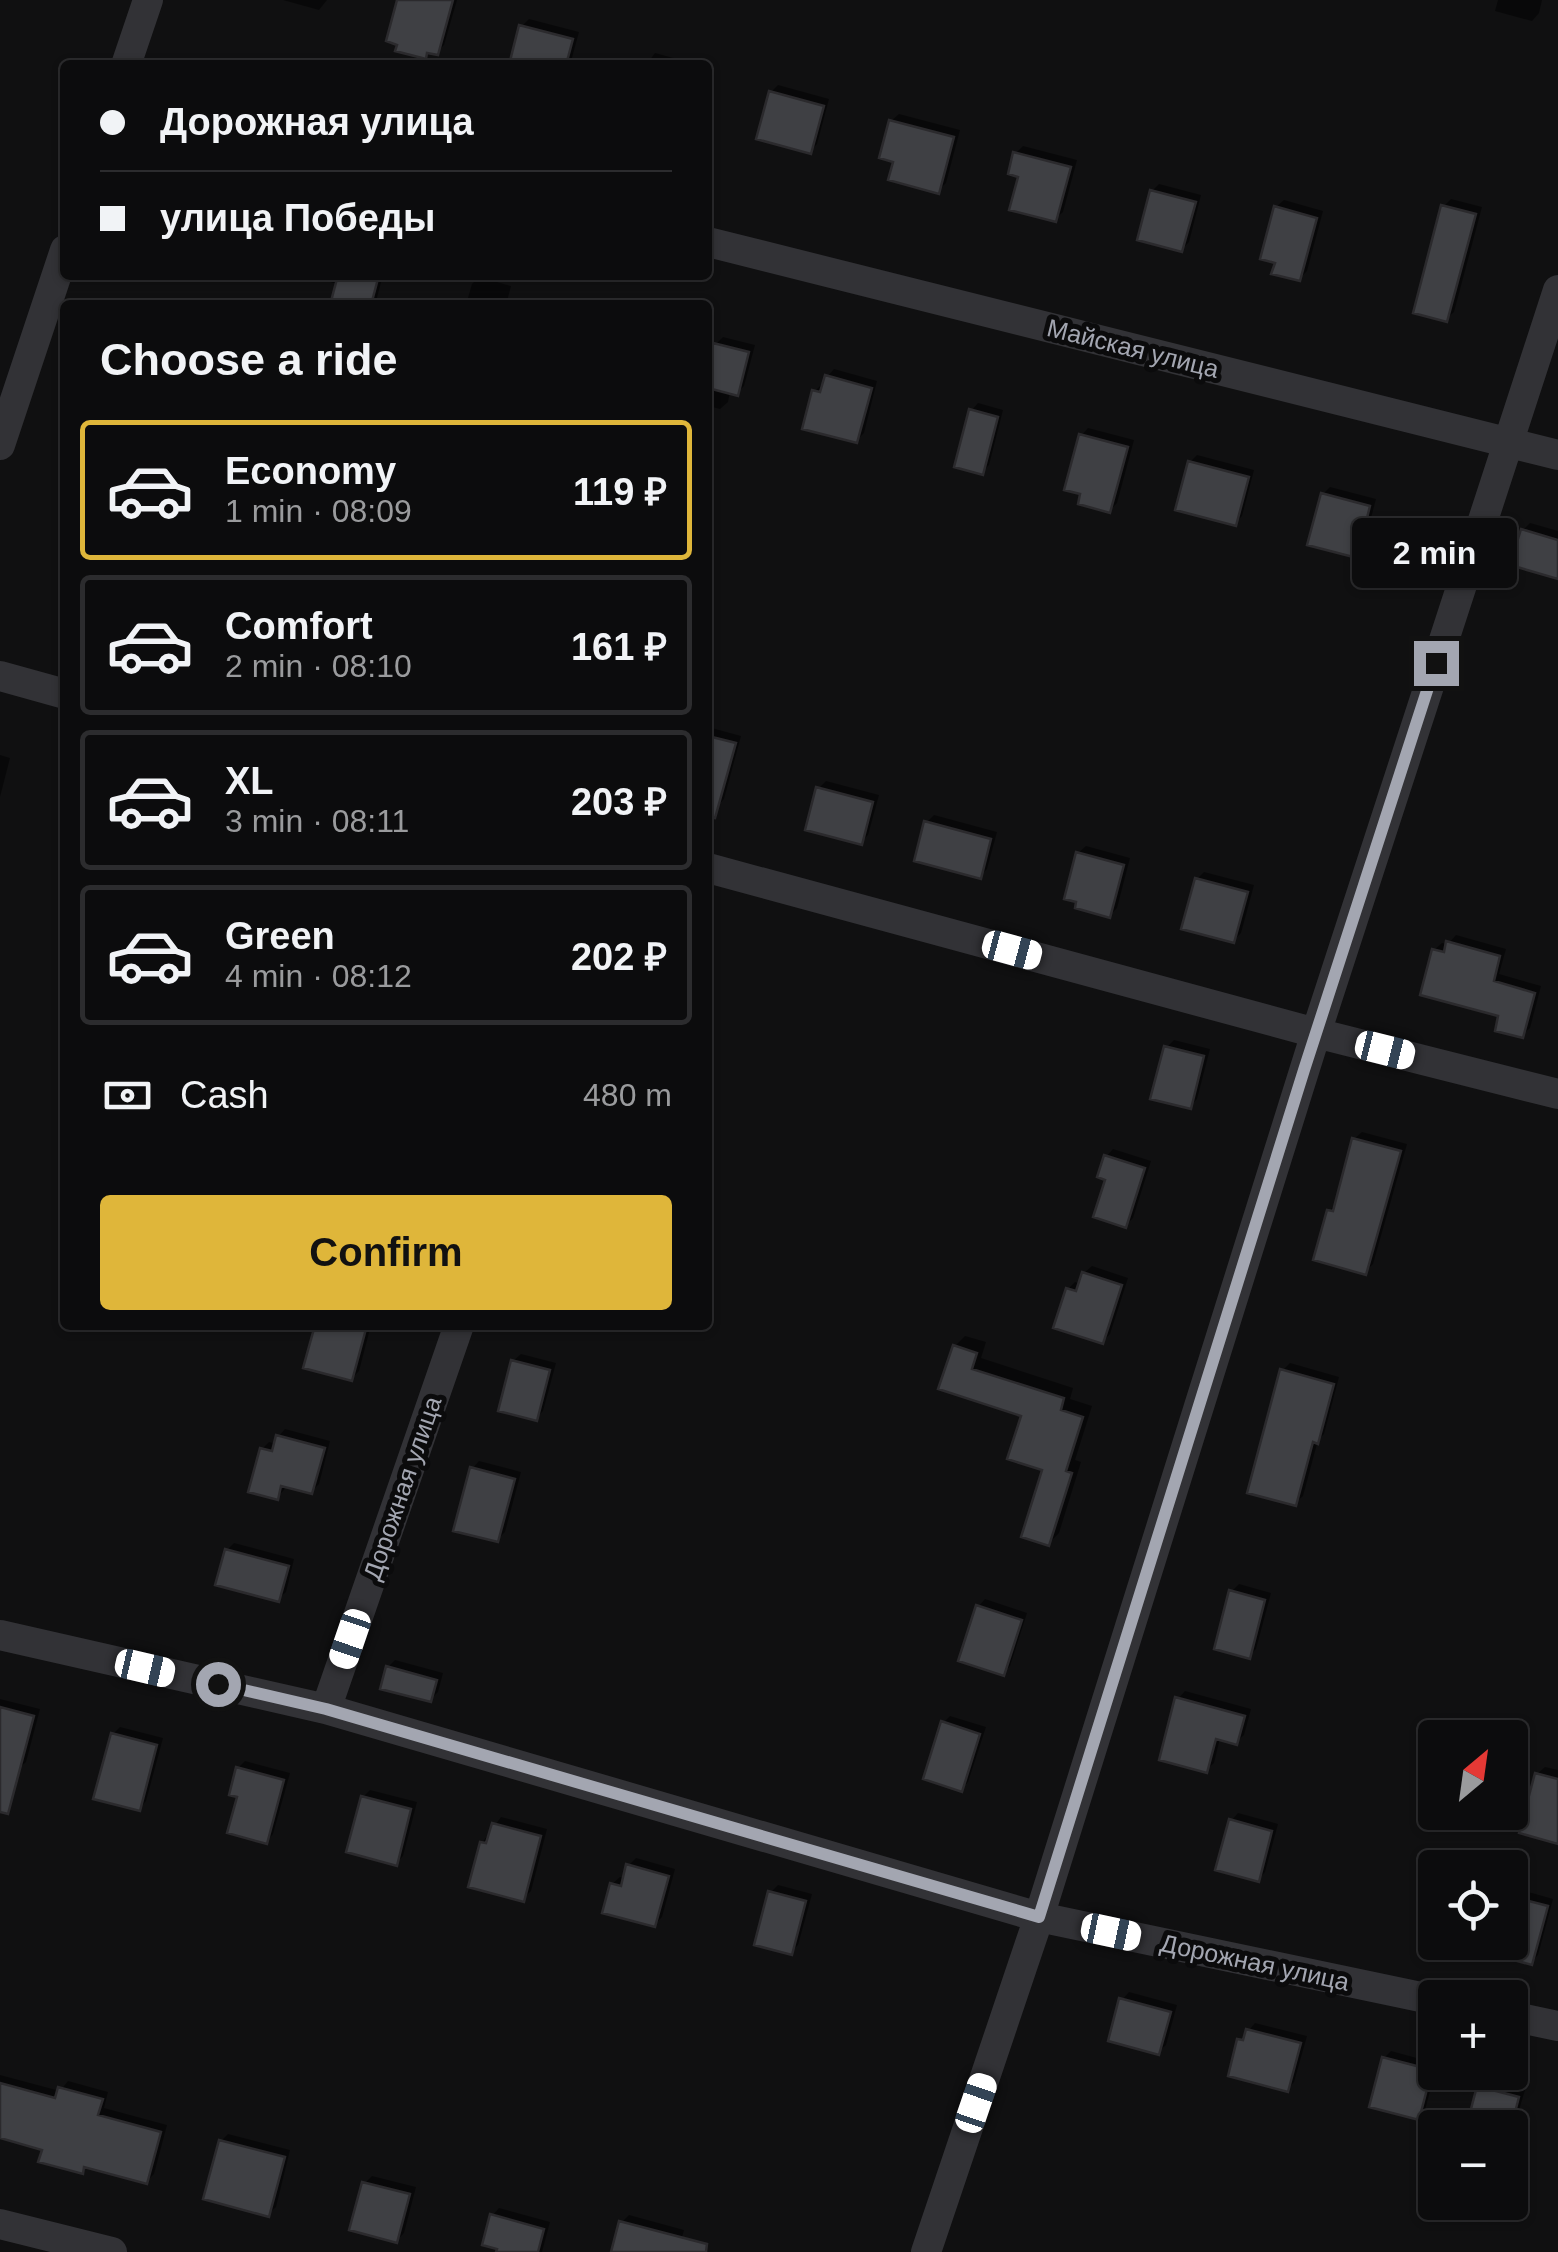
<!DOCTYPE html>
<html lang="en">
<head>
<meta charset="utf-8">
<style>
	body { margin:0; font-family:Arial,sans-serif; background:#1a1a1b; color:#f1f3f6; height:100vh; display:flex; flex-direction:column; font-size:38px; white-space:nowrap }
	* { box-sizing:border-box; margin:0 }
	p { font-size:32px; color:#9a9b9d }
	.icon { flex:none; width:55px; height:55px; fill:none; stroke:currentColor; stroke-width:2; stroke-linecap:round; stroke-linejoin:round }
	.map { position:relative; flex:1; overflow:hidden }
	.side { position:absolute; left:60px; top:300px; width:652px; height:1030px; display:flex; flex-direction:column; background:#0c0c0d; border-radius:10px; box-shadow:0 2px 8px #0004,0 0 0 2px #2c2c2e }
	.side>* { flex:none }
	.guide { position:absolute; left:60px; top:60px; width:652px; height:220px; border-radius:10px; box-shadow:0 2px 8px #0004,0 0 0 2px #2c2c2e; display:grid; align-content:center; height:220px; padding:0 40px; background:#0c0c0d }
	.needle { width:65px; rotate:29deg }
	.fabs { position:absolute; left:1418px; top:1720px; display:grid; gap:20px }
	.fabs a { display:grid; place-items:center; width:110px; height:110px; border-radius:10px; background:#0c0c0d; box-shadow:0 2px 8px #0004,0 0 0 2px #2c2c2e; font-size:50px }
	.end { position:absolute; width:45px; height:45px; margin:-22px; border:12px solid #a3a6b1; background:#111; box-shadow:0 0 0 5px #111 }
	.from { border-radius:50% }
	.bubble { position:absolute; height:70px; border-radius:10px; background:#0c0c0d; box-shadow:0 2px 8px #0004,0 0 0 2px #2c2c2e; font-size:32px; font-weight:800; line-height:70px; text-align:center }
	.car { position:absolute; width:30px; height:60px; margin:-30px -15px; border-radius:12px; box-shadow:0 0 8px 2px #0007; background:linear-gradient(#fff 24%,#345 0 40%,#fff 0 76%,#345 0 86%,#fff 0) }
	.guide b { display:flex; align-items:center; gap:35px; height:95px; font-size:38px }
	.guide b+b { border-top:2px solid #2c2c2e }
	.guide i { width:25px; height:25px; background:#f1f3f6 }
	ul { padding:0; list-style:none }
	li { display:flex; align-items:center; gap:30px; height:140px; margin:0 20px 15px; padding:0 20px; border:5px solid #2c2c2e; border-radius:10px }
	li div { flex:1 }
	li b { display:block; font-size:38px }
	li em { font-style:normal; font-weight:800 }
	li.active { border-color:#dfb63a }
	li>.icon { width:90px; height:90px; stroke-width:1.5 }
	h2 { padding:0 40px; font-size:45px; line-height:120px }
	.pay { display:flex; align-items:center; gap:25px; height:110px; padding:0 40px; font-size:38px }
	.pay p { margin-inline-start:auto }
	.cta { display:flex; gap:20px; margin-top:auto; padding:20px 40px }
	.cta a { flex:1; height:115px; border-radius:10px; background:#dfb63a; color:#111; font-size:40px; font-weight:800; line-height:115px; text-align:center }
	.map>svg:first-child { display:block }
	.shadow { fill:#0007 }
	.building { fill:#3f4044; stroke:#2b2a2d; stroke-width:2.5 }
	.lines { fill:none; stroke-linecap:round; stroke-linejoin:round }
	.street { stroke:#323236; stroke-width:30 }
	.route { stroke:#a3a6b1; stroke-width:12 }
	.labels { text-anchor:middle; stroke-width:10; stroke-linejoin:round; paint-order:stroke }
	.street-label { font-size:25px; fill:#a3a6b1; stroke:#0b0b0c }
</style>
</head>
<body>
<div class="map">
<svg width="1558" height="2252" viewBox="0 0 1558 2252">
	<rect width="100%" height="100%" fill="#101011"/>
	<path class="shadow" d="M283 0H327L319 10Z
		M399 0H457L444 45 437 52 430 51 425 57Z
		M1498 0H1542L1539 13 1532 21 1495 11Z
		M529 19 579 32 570 65H511L522 26Z
		M655 53 699 65H646Z
		M778 85 829 99 817 144 810 151 771 92Z
		M899 114 960 130 946 183 938 191 896 160 891 121Z
		M1023 146 1077 160 1063 212 1055 219 1021 175 1016 153Z
		M1159 184 1201 195 1189 242 1182 249 1152 191Z
		M1451 199 1482 207 1454 312 1446 319 1444 206Z
		M1284 200 1323 211 1307 271 1300 278 1278 261 1276 207Z
		M323 275H383L375 305H337L338 284 322 280Z
		M479 277 511 286 506 305H466L472 284Z
		M723 337 755 345 744 386 737 393 730 391 728 402 720 409 708 406V374L716 344Z
		M834 369 877 381 864 433 856 441 815 391 822 384 825 385 827 377Z
		M978 403 1003 410 989 465 982 472 971 411Z
		M1088 428 1134 440 1117 503 1110 510 1083 493 1081 436Z
		M1197 455 1254 470 1242 516 1235 523 1190 462Z
		M1330 487 1376 499 1363 548 1356 555 1323 494Z
		M1530 523 1558 531V573L1523 530Z
		M708 727 741 736 724 799 717 806 708 803Z
		M0 755 10 758 0 797Z
		M826 781 879 795 868 835 861 842 819 788Z
		M934 815 997 832 987 869 980 876 927 822Z
		M1086 846 1130 858 1117 908 1110 915 1079 900 1078 853Z
		M1204 872 1254 885 1241 933 1234 940 1197 879Z
		M1456 935 1506 949 1499 974 1541 986 1530 1028 1522 1035 1434 950 1442 943 1448 944Z
		M1174 1040 1210 1049 1197 1099 1190 1106 1167 1047Z
		M1362 1132 1407 1144 1373 1264 1365 1272 1329 1211 1336 1204 1354 1139Z
		M1113 1149 1151 1161 1133 1218 1126 1225 1108 1178 1106 1157Z
		M1092 1266 1128 1278 1110 1334 1103 1341 1068 1289 1075 1282 1081 1284 1084 1273Z
		M317 1325H371L359 1371 352 1378Z
		M965 1336 986 1342 981 1358 1073 1388 1070 1399 1092 1406 1075 1460 1081 1462 1059 1533 1048 1544 1045 1468 1024 1414 942 1388 955 1346Z
		M521 1354 556 1363 543 1411 536 1418 513 1361Z
		M1290 1363 1339 1377 1324 1434 1318 1440 1303 1496 1295 1503 1282 1371Z
		M285 1429 330 1441 319 1484 311 1492 286 1485 284 1490 277 1497 262 1449 269 1442 276 1444 278 1437Z
		M479 1461 521 1472 505 1532 497 1540 472 1469Z
		M234 1543 294 1559 286 1592 278 1599 227 1550Z
		M1239 1584 1271 1593 1256 1649 1249 1656 1232 1591Z
		M985 1599 1027 1613 1010 1666 1003 1673 978 1607Z
		M395 1660 443 1673 438 1692 430 1700 388 1667Z
		M1185 1691 1251 1709 1244 1735 1236 1742 1220 1738 1214 1763 1206 1770 1178 1699Z
		M0 1699 40 1709 26 1762 18 1769 0 1764Z
		M950 1716 986 1727 968 1782 961 1789 943 1723Z
		M120 1727 163 1738 146 1801 139 1809 113 1734Z
		M245 1761 290 1773 273 1834 266 1842 240 1795 238 1768Z
		M1545 1767 1558 1770V1841L1537 1774Z
		M370 1790 417 1802 403 1856 396 1863 363 1797Z
		M1238 1813 1278 1824 1265 1872 1258 1880 1231 1821Z
		M501 1817 547 1829 531 1891 523 1899 482 1843Z
		M636 1858 675 1869 662 1917 655 1924 612 1884 620 1877 625 1878 629 1865Z
		M778 1885 812 1894 798 1945 791 1952 770 1893Z
		M1521 1890 1553 1899 1538 1955 1531 1962 1499 1954 1502 1942H1510V1911L1514 1898Z
		M1129 1992 1177 2005 1166 2045 1158 2052 1122 2000Z
		M1255 2023 1307 2036 1294 2082 1287 2090 1240 2041Z
		M1391 2051 1435 2063V2072L1425 2110 1418 2117 1384 2058Z
		M0 2075 60 2091 68 2081 108 2092 104 2108 167 2125 154 2174 146 2182 88 2166 82 2172 45 2148 0 2136Z
		M1487 2080 1525 2090 1510 2140V2128L1480 2087Z
		M228 2134 290 2150 276 2207 268 2214 221 2141Z
		M372 2176 416 2187 404 2233 397 2240 365 2183Z
		M499 2208 550 2222 542 2252H499L492 2216Z
		M629 2215 684 2230 678 2252H613L622 2222Z"/>
	<path class="building" d="M397 0H453L438 55 427 53 426 59 395 51 397 45 386 41Z
		M519 25 573 39 566 65H509Z
		M769 91 824 106 811 154 756 139Z
		M889 120 954 137 939 194 888 180 893 162 879 158Z
		M1013 152 1071 167 1056 222 1009 210 1018 177 1008 174Z
		M1150 190 1196 202 1182 252 1137 240Z
		M1441 205 1476 214 1447 322 1413 313Z
		M1274 206 1317 218 1300 281 1271 274 1275 263 1260 259Z
		M338 275H379L371 305H330Z
		M713 343 749 352 738 396 708 388V364Z
		M825 375 872 388 857 443 802 429 812 390 820 392Z
		M969 409 998 417 983 475 954 467Z
		M1079 434 1128 447 1110 513 1078 504 1080 494 1064 490Z
		M1188 461 1249 477 1236 526 1175 510Z
		M1321 493 1370 506 1357 558 1307 545Z
		M1521 529 1558 540V579L1510 565Z
		M708 736 736 743 715 818 708 817Z
		M816 787 873 802 862 845 805 830Z
		M924 821 991 839 981 879 914 861Z
		M1076 852 1124 865 1110 918 1075 908 1076 902 1064 899Z
		M1195 878 1248 892 1234 943 1181 929Z
		M1446 941 1500 956 1494 981 1535 993 1523 1038 1495 1031 1498 1016 1420 995 1432 949 1444 952Z
		M1164 1046 1204 1056 1191 1109 1150 1099Z
		M1352 1138 1401 1151 1366 1275 1313 1260 1327 1210 1333 1211Z
		M1104 1155 1145 1168 1126 1228 1093 1217 1105 1180 1097 1177Z
		M1082 1272 1122 1285 1103 1344 1053 1328 1066 1288 1076 1291Z
		M315 1325H351L366 1329 352 1381 303 1368Z
		M953 1345 977 1353 972 1369 1064 1398 1061 1410 1083 1417 1066 1471 1072 1473 1049 1546 1021 1537 1042 1470 1007 1459 1021 1416 938 1389Z
		M511 1360 550 1370 537 1421 498 1411Z
		M1280 1369 1334 1384 1318 1444 1313 1442 1296 1506 1247 1493Z
		M276 1435 325 1448 312 1494 281 1486 278 1500 248 1492 260 1448 272 1451Z
		M470 1467 515 1479 498 1542 453 1531Z
		M225 1549 289 1566 279 1602 215 1585Z
		M1229 1590 1265 1600 1250 1659 1214 1649Z
		M976 1605 1022 1620 1004 1676 958 1661Z
		M386 1666 437 1680 431 1702 380 1689Z
		M1175 1697 1245 1716 1237 1745 1216 1739 1207 1773 1159 1760Z
		M0 1707 34 1716 8 1814 0 1812Z
		M941 1721 980 1734 962 1792 923 1779Z
		M111 1733 157 1745 140 1811 93 1799Z
		M236 1767 284 1780 267 1844 227 1833 237 1797 229 1795Z
		M1535 1773 1558 1779V1844L1519 1833Z
		M361 1796 411 1809 397 1866 346 1852Z
		M1229 1819 1272 1831 1259 1882 1215 1870Z
		M492 1823 541 1836 524 1902 468 1887 480 1842 486 1843Z
		M626 1864 669 1876 655 1927 602 1913 610 1883 621 1886Z
		M768 1891 806 1901 792 1955 754 1945Z
		M1510 1896 1548 1906 1532 1965 1510 1959Z
		M1119 1998 1171 2012 1159 2055 1108 2041Z
		M1246 2029 1301 2043 1288 2092 1228 2076 1237 2039 1243 2040Z
		M1382 2057 1432 2070 1419 2120 1369 2107Z
		M0 2083 55 2098 58 2087 103 2099 98 2115 161 2132 147 2184 84 2167 83 2174 38 2162 42 2150 0 2138Z
		M1477 2086 1519 2097 1511 2128H1466Z
		M219 2140 285 2157 269 2217 203 2199Z
		M362 2182 410 2194 397 2243 349 2230Z
		M490 2214 544 2229 538 2252H496L497 2249 482 2245Z
		M619 2221 707 2244 706 2252H611Z"/>
	<g class="lines">
		<path class="street" d="M126 65 148 0
			M708 242 1558 455
			M0 445 65 250
			M0 676 65 694
			M708 868 1316 1033 1558 1094
			M0 1635 326 1709 1039 1917 1435 2000
			M326 1709 459 1325
			M1510 2016 1558 2026
			M0 2224 112 2252
			M926 2252 1039 1917 1316 1033 1558 290"/>
	</g>
	<g class="lines">
		<path class="route" d="M218 1684 326 1709 1039 1917 1304 1070 1436 663"/>
	</g>
	<g class="labels">
		<g class="street-label">
			<text transform="translate(1133 348) rotate(14)" y="9">Майская улица</text>
			<text transform="translate(402 1488) rotate(-71)" y="9">Дорожная улица</text>
			<text transform="translate(1255 1962) rotate(12)" y="9">Дорожная улица</text>
		</g>
	</g>
</svg>
<div class="fabs">
<a><svg class="needle" viewBox="-14 -14 28 28"><path d="M0-13l5 13h-10z" fill="#e53935"/><path d="M0 13l5-13h-10z" fill="#9a9b9d"/></svg></a>
<a><svg class="icon" aria-label="locate" viewBox="0 0 24 24"><circle cx="12" cy="12" r="6"/><path d="M12 2v4M12 18v4M2 12h4M18 12h4"/></svg></a>
<a>+</a>
<a>−</a>
</div>
<i class="end from" style="left:218px;top:1684px"></i>
<i class="end" style="left:1436px;top:663px"></i>
<div class="bubble" style="left:1352px;top:518px;width:165px">2 min</div>
<i class="car" style="left:1012px;top:950px;rotate:105deg"></i>
<i class="car" style="left:1385px;top:1050px;rotate:104deg"></i>
<i class="car" style="left:350px;top:1639px;rotate:199deg"></i>
<i class="car" style="left:145px;top:1668px;rotate:103deg"></i>
<i class="car" style="left:1111px;top:1932px;rotate:102deg"></i>
<i class="car" style="left:976px;top:2103px;rotate:19deg"></i>
<div class="guide">
<b><i class="from"></i>Дорожная улица</b>
<b><i></i>улица Победы</b>
</div>
<section class="side">
<h2>Choose a ride</h2>
<ul>
<li class="active"><svg class="icon" aria-label="car" viewBox="0 0 24 24"><path d="M5 17H2v-5l4-1 3-4h7l3 4 3 1v5h-3M9 17h6M6 11h13"/><circle cx="7" cy="17" r="2"/><circle cx="17" cy="17" r="2"/></svg><div><b>Economy</b><p>1 min · 08:09</p></div><em>119 ₽</em></li>
<li><svg class="icon" aria-label="car" viewBox="0 0 24 24"><path d="M5 17H2v-5l4-1 3-4h7l3 4 3 1v5h-3M9 17h6M6 11h13"/><circle cx="7" cy="17" r="2"/><circle cx="17" cy="17" r="2"/></svg><div><b>Comfort</b><p>2 min · 08:10</p></div><em>161 ₽</em></li>
<li><svg class="icon" aria-label="car" viewBox="0 0 24 24"><path d="M5 17H2v-5l4-1 3-4h7l3 4 3 1v5h-3M9 17h6M6 11h13"/><circle cx="7" cy="17" r="2"/><circle cx="17" cy="17" r="2"/></svg><div><b>XL</b><p>3 min · 08:11</p></div><em>203 ₽</em></li>
<li><svg class="icon" aria-label="car" viewBox="0 0 24 24"><path d="M5 17H2v-5l4-1 3-4h7l3 4 3 1v5h-3M9 17h6M6 11h13"/><circle cx="7" cy="17" r="2"/><circle cx="17" cy="17" r="2"/></svg><div><b>Green</b><p>4 min · 08:12</p></div><em>202 ₽</em></li>
</ul>
<div class="pay"><svg class="icon" aria-label="cash" viewBox="0 0 24 24"><path d="M3 7h18v10H3z"/><circle cx="12" cy="12" r="2"/></svg>Cash<p>480 m</p></div>
<div class="cta"><a>Confirm</a></div>
</section>
</div>
</body>
</html>
